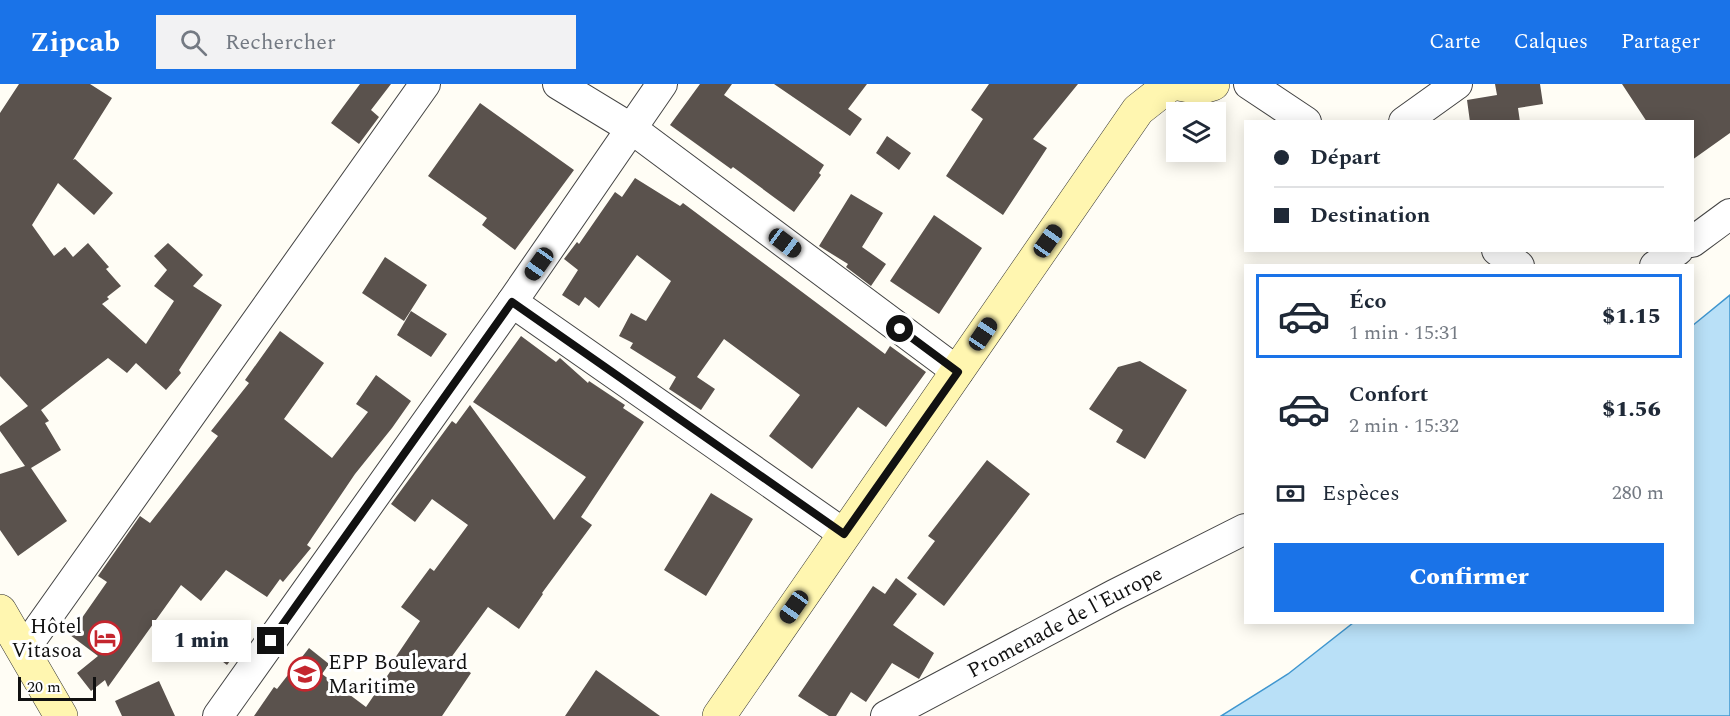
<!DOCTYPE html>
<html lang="fr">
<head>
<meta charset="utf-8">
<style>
	body { margin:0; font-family:Spectral,serif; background:#f2f2f3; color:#1f2937; height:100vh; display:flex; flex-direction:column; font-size:22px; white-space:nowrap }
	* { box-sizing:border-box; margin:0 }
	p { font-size:20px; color:#747a83 }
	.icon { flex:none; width:33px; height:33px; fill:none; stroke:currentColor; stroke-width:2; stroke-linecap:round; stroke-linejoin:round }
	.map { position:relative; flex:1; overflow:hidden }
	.drawer { position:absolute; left:1244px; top:180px; width:450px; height:360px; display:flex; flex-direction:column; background:#fff; border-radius:0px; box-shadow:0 3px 15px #0003 }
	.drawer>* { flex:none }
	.top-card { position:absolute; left:1244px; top:36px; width:450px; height:132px; border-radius:0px; box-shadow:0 3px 15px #0003; display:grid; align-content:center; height:132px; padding:0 30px; background:#fff }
	.tools { position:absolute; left:1166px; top:18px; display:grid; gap:12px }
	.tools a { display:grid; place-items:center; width:60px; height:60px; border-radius:0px; background:#fff; box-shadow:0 3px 15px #0003; font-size:30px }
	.scale { position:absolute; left:18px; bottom:15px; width:78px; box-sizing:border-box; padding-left:6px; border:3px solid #111; border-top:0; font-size:16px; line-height:21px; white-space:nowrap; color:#111; -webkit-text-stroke:4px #fff; paint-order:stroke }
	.end { position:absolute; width:27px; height:27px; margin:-14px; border:8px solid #111; background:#fff; box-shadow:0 0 0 3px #fff }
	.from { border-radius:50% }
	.bubble { position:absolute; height:42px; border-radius:0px; background:#fff; box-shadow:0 3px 15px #0003; font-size:20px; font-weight:800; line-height:42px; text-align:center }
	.car { position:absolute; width:18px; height:36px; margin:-18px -9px; border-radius:8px; box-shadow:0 0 4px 2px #0007; background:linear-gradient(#222 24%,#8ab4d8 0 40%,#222 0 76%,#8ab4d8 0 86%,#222 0) }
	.top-card b { display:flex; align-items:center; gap:21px; height:57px; font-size:22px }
	.top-card b+b { border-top:2px solid #e0e1e3 }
	.top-card i { width:15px; height:15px; background:#1f2937 }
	ul { padding:10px 0 0; list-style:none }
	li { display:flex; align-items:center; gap:18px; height:84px; margin:0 12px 9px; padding:0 18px; border:3px solid transparent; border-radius:0px }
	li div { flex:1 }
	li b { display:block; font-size:22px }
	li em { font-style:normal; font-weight:800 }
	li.current { border-color:#1a73e8 }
	li>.icon { width:54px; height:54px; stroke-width:1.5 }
	.pay { display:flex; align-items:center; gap:15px; height:66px; padding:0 30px; font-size:22px }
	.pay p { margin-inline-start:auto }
	.action { display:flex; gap:12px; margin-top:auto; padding:12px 30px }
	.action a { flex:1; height:69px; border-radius:0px; background:#1a73e8; color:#fff; font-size:24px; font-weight:800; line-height:69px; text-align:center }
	header { display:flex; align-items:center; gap:36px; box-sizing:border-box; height:84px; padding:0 30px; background:#1a73e8; color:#fff }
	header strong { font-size:28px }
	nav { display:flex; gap:33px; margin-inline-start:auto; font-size:21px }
	.search { width:420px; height:54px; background:#f2f2f3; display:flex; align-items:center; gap:15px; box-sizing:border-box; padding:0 21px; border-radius:0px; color:#747a83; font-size:22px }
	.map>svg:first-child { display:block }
	.water { fill:#b9e0f7; stroke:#3f96cf; stroke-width:1.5 }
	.building { fill:#5a524d }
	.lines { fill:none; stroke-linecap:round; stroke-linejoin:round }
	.street-casing { stroke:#444; stroke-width:32 }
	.secondary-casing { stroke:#333; stroke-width:34 }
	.street { stroke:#fff; stroke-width:30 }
	.secondary { stroke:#fff6b0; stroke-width:33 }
	.route { stroke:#111; stroke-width:8 }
	.labels { text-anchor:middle; stroke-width:6; stroke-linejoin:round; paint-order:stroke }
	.street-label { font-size:21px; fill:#111; stroke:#fff }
	.poi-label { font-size:21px; fill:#111; stroke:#fff; text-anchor:end }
</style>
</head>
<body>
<header>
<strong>Zipcab</strong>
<div class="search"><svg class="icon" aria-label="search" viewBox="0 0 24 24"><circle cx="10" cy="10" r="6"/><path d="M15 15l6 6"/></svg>Rechercher</div>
<nav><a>Carte</a><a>Calques</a><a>Partager</a></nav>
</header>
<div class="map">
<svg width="1730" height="632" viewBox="0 0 1730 632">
	<rect width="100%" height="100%" fill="#fffdf5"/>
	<path class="water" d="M1730 211V632H1221L1288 590 1353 539 1692 538V242Z"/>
	<path class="building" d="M19 0H90L112 14 73 76 75 75 113 109 94 131 58 99 32 141 54 172 65 163 73 173 88 159 109 183 106 185 121 202 107 213 109 215 102 220 146 260 174 217 154 202 167 186 154 172 168 159 203 191 193 202 222 221 179 286 181 289 166 306 136 279 127 289 108 274 41 326 49 337 45 339 61 366 31 384 67 437 18 472 0 446V390L25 382 0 347V342L28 322 0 292V29Z
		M360 0H391L371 26 379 33 359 60 331 39Z
		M700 0H732L724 11 824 81 819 89 821 91 794 128 733 83 731 85 670 41Z
		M774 0H867L848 25 862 35 850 52Z
		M989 0H1078L1033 55 1047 64 1003 131 946 92 983 35 971 26Z
		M1495 0H1540L1543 20 1518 24 1520 38H1470L1467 16 1497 11Z
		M1622 0H1730V49L1692 76V38H1647Z
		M480 19 574 86 515 166 482 141 487 134 428 92Z
		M887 52 911 69 899 86 876 69Z
		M635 94 680 122 683 119 885 270 890 262 926 288 886 343 858 323 812 385 769 352 800 311 724 255 697 293 715 305 701 326 669 305 676 293 630 264 633 259 619 252 631 229 646 237 671 197 637 171 599 224 585 213 579 222 562 211 578 186 564 175 577 158 579 160 615 108 622 113Z
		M851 110 883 129 862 163 886 180 871 202 846 183 848 180 819 162Z
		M934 131 982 164 939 230 890 197Z
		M385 173 427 201 404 237 362 209Z
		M411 227 447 250 431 273 397 251Z
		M280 247 324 279 284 335 332 374 368 328 356 320 376 291 411 317 392 344 355 390 307 461 311 464 283 498 280 495 267 513 226 486 201 517 181 501 108 603 105 596 91 607 77 589 98 572 70 551 107 498 98 492 140 432 150 439 218 352 211 347 249 299 245 296Z
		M521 252 556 278 560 274 588 299 589 297 625 321 623 324 644 338 581 433 592 441 542 509 543 510 519 545 488 523 450 575 471 589 442 632H254L274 603 277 605 309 564 329 580 322 590 366 623 396 579 393 577 420 537 401 523 430 484 434 487 468 441 432 415 415 438 391 420 452 337 456 340 470 321 554 436 586 393 473 318Z
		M1140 277 1187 306 1145 375 1116 358 1123 346 1089 325 1118 283Z
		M987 376 1030 410 944 522 907 494 935 457 928 452Z
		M711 409 753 435 706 512 664 486Z
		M896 494 917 510 893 541 934 569 919 595 892 579 866 618 851 608 836 632H829L798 612 873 502 885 510Z
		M224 537 247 554 227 581 205 564Z
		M596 586 660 632H565Z
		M159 597 175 632H122L115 617Z"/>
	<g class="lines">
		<g class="street-casing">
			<g id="street">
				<path d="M558 0 632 45 958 288"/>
				<path d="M1249 0 1306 38"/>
				<path d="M1404 38 1457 0"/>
				<path d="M1692 158 1730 130"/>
				<path d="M1497 166 1519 182"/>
				<path d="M1655 182 1678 166"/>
				<path d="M512 218 844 450"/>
				<path d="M23 567 425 0"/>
				<path d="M218 632 512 218 662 0"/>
				<path id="s1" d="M886 632 1114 511 1245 445"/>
			</g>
		</g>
		<g class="secondary-casing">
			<path id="secondary" d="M1179 0 1200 4 1213 0
				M0 527 61 632
				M719 632 1138 26 1171 0"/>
		</g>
		<use href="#street" class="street"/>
		<use href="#secondary" class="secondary"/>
	</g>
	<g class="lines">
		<path class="route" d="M271 557 512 218 844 450 958 288 900 245"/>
	</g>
	<defs>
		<g id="hotel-ring" transform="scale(1.725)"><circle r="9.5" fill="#fff" stroke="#c4262e" stroke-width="1.5"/><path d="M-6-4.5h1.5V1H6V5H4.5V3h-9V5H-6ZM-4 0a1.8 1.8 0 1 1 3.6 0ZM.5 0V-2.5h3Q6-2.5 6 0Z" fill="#c4262e"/></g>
		<g id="school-ring" transform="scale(1.725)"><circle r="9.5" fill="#fff" stroke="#c4262e" stroke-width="1.5"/><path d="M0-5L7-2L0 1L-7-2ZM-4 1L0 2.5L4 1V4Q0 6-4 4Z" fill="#c4262e"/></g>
	</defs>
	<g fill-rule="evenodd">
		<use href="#hotel-ring" x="105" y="554"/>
		<use href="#school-ring" x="305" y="590"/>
	</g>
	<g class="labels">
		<g class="street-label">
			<text dy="7" stroke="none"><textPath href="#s1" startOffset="202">Promenade de l'Europe</textPath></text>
		</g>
		<g class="poi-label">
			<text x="82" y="549">Hôtel<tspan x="82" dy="24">Vitasoa</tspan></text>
			<text x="328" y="585" text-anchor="start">EPP Boulevard<tspan x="328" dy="24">Maritime</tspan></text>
		</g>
	</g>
</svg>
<div class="tools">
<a><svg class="icon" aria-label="layers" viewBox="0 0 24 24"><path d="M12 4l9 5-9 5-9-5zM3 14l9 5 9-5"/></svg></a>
</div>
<div class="scale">20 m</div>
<i class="end from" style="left:900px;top:245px"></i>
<i class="end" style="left:271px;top:557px"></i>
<div class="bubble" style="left:152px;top:536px;width:99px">1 min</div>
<i class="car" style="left:1048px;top:157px;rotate:35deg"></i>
<i class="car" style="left:785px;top:159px;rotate:127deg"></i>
<i class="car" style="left:539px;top:180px;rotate:215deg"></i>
<i class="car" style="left:983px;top:250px;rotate:34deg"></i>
<i class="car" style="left:794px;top:523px;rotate:215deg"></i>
<div class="top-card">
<b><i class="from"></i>Départ</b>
<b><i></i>Destination</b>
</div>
<section class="drawer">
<ul>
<li class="current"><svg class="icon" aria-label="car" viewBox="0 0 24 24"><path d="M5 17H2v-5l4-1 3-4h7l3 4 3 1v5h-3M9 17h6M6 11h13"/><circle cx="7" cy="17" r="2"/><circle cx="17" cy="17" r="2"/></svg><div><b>Éco</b><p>1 min · 15:31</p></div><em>$1.15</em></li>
<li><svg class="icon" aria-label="car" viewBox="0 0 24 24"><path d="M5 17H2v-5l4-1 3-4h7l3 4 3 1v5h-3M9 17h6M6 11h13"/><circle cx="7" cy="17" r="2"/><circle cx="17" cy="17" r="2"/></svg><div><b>Confort</b><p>2 min · 15:32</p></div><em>$1.56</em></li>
</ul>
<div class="pay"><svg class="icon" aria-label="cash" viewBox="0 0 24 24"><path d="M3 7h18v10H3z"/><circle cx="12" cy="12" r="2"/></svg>Espèces<p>280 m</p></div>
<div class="action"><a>Confirmer</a></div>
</section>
</div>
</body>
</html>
